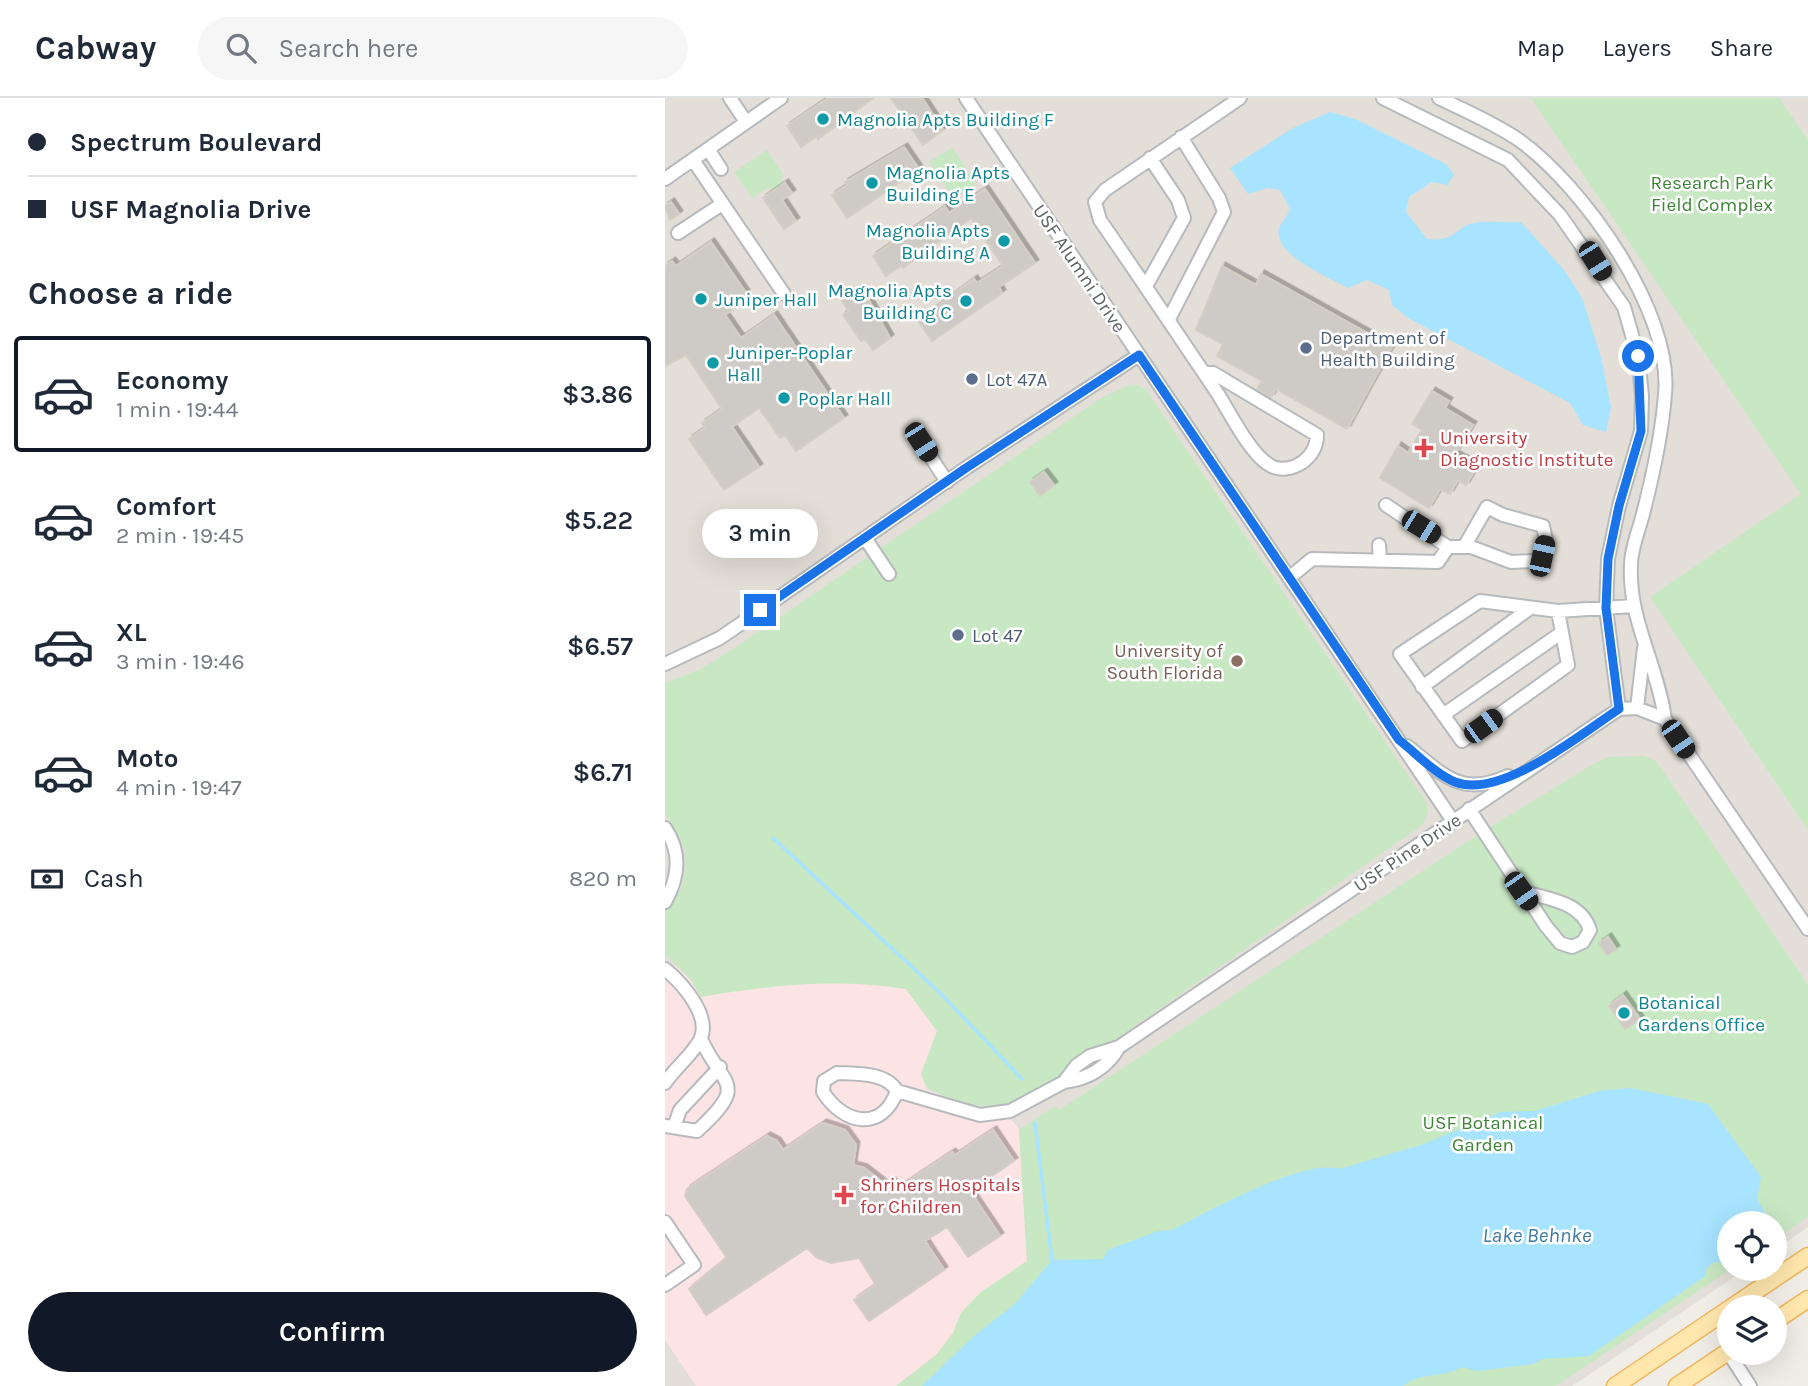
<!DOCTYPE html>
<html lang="en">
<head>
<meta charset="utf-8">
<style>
	body { margin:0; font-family:Karla,sans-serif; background:#f6f6f7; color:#1f2937; height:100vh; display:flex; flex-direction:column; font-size:26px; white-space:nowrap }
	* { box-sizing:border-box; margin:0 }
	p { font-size:23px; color:#747a83 }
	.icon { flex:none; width:38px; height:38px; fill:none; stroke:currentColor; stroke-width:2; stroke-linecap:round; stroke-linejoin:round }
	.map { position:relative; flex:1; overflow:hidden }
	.sheet { display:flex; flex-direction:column; background:#fff; width:665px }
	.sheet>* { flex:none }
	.banner { display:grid; align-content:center; height:154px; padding:0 28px; background:#fff }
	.controls { position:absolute; left:1052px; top:1113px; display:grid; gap:14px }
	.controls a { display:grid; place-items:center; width:70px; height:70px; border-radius:50%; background:#fff; box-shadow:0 7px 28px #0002; font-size:35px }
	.end { position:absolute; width:32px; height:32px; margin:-16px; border:9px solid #1a73e8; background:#fff; box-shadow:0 0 0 4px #fff }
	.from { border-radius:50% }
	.bubble { position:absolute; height:49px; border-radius:24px; background:#fff; box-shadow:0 7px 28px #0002; font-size:23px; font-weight:600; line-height:49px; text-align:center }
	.car { position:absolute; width:21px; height:42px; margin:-21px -10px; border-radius:9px; box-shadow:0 0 5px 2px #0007; background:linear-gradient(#222 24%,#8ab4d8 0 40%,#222 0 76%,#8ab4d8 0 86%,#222 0) }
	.banner b { display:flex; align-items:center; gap:24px; height:66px; font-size:26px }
	.banner b+b { border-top:2px solid #e0e1e3 }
	.banner i { width:18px; height:18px; background:#1f2937 }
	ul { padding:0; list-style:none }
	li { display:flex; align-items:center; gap:21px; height:116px; margin:0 14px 10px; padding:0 14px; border:4px solid transparent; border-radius:7px }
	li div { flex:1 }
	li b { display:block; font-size:26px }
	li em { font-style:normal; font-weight:600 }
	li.current { border-color:#111827 }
	li>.icon { width:63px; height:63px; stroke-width:1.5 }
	h2 { padding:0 28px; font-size:32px; line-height:84px }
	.pay { display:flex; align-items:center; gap:18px; height:77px; padding:0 28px; font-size:26px }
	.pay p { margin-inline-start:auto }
	.action { display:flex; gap:14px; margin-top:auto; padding:14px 28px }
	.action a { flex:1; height:80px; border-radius:42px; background:#111827; color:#fff; font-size:28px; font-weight:600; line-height:80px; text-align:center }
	header { display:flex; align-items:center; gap:42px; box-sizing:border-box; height:98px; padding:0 35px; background:#fff; border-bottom:2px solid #e0e1e3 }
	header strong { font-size:33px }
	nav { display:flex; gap:38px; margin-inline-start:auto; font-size:24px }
	.search { width:490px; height:63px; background:#f6f6f7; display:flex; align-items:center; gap:18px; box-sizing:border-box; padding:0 24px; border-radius:38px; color:#747a83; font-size:26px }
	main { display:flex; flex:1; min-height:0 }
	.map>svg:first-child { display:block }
	.education { fill:#e3ded7 }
	.medical { fill:#fce4e5 }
	.green { fill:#c8e7c3 }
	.water { fill:#a8e4ff }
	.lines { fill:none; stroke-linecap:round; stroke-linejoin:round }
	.stream { stroke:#a8e4ff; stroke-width:3.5 }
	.building { fill:#cecac6; stroke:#d5cec5; stroke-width:2; filter:url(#shadow) }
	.minor-casing { stroke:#b7babd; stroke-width:16 }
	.major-casing { stroke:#f1b55e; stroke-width:19 }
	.minor { stroke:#fff; stroke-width:12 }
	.major { stroke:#ffe7ad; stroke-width:16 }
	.route { stroke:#1a73e8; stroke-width:9 }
	.culture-dot { fill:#0f9aa8; stroke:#fff; stroke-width:2.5 }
	.service-dot { fill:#5c6f8a; stroke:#fff; stroke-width:2.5 }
	.health-dot { fill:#e0444e; stroke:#fff; stroke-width:2.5 }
	.education-dot { fill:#8d6e63; stroke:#fff; stroke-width:2.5 }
	.labels { text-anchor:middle; stroke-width:5; stroke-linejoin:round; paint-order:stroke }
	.culture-label { font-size:19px; fill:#0d838f; stroke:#fff; text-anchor:start }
	.park-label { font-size:19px; fill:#3d8636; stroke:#fff }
	.street-label { font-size:19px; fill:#5e6367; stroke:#fff }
	.service-label { font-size:19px; fill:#4e5e75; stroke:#fff; text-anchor:start }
	.health-label { font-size:19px; fill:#be3a42; stroke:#fff; text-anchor:start }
	.education-label { font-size:19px; fill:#785e54; stroke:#fff; text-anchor:end }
	.water-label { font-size:21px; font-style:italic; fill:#3e7ba0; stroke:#fff }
</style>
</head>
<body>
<header>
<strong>Cabway</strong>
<div class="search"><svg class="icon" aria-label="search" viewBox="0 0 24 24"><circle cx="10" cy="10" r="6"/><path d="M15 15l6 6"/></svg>Search here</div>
<nav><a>Map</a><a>Layers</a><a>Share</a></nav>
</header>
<main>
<section class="sheet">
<div class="banner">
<b><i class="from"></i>Spectrum Boulevard</b>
<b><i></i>USF Magnolia Drive</b>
</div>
<h2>Choose a ride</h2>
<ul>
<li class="current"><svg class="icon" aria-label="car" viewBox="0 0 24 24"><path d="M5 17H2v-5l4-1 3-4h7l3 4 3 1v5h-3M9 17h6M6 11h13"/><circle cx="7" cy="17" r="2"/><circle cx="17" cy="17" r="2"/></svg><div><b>Economy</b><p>1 min · 19:44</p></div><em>$3.86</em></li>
<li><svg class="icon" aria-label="car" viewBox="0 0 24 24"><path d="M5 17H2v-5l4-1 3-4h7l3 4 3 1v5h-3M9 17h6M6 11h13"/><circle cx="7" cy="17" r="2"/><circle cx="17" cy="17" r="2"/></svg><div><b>Comfort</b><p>2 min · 19:45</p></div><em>$5.22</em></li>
<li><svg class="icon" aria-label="car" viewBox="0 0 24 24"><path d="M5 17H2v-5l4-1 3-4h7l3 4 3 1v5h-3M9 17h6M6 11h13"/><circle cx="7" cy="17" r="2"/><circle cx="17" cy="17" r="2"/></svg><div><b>XL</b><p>3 min · 19:46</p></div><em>$6.57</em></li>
<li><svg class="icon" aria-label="car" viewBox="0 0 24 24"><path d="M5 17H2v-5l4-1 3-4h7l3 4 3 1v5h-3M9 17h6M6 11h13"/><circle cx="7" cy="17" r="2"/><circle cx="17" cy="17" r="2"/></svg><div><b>Moto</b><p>4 min · 19:47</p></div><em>$6.71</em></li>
</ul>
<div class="pay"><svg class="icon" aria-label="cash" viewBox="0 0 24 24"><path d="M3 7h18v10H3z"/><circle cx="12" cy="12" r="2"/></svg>Cash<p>820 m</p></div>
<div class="action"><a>Confirm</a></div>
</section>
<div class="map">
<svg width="1143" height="1288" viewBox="0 0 1143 1288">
	<defs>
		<filter id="shadow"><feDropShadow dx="3.5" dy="-3.5" stdDeviation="0" flood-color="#0004"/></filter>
	</defs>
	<rect width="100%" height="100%" fill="#f0ede6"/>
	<path class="education" d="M0 0H1143V1129L1110 1152V1125H1064V1171H1081L907 1288H0Z"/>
	<path class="medical" d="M10 867 25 881 96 889 131 884 207 885 241 891 272 933 256 976 292 1003 322 1010 348 1023 354 1032 362 1163 316 1194 296 1215 288 1235 271 1257 231 1288H31L0 1242V878Z"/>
	<path class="green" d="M866 0H1114L1143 42V732L985 499 1136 396Z
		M287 49 311 86 289 101 264 64Z
		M102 52 119 78 116 80 119 85 107 93 103 89 87 100 69 74Z
		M472 287 481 292 761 704 763 715 757 727 371 997C323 1015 308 1010 262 991L256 976 272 933 241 891C169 880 107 887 36 899L25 881 0 856V813L18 787 21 768 19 748 0 715V585L34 572 65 553 438 299 462 288Z
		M979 658 992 664 1143 887V1118L1110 1142V1125H1064L1066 1171 891 1288H231L271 1257 288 1235 296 1215 316 1194 362 1163 354 1032 390 1008 394 1012 817 734 932 664 944 659Z"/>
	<path class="water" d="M665 14 690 21 781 66 789 77 782 87 767 84 744 99 741 114 762 141C792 144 790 129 809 125 824 122 841 125 856 124L899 172 917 200 936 259 946 309 941 334 918 327 905 305 743 220 727 207 724 192 702 182 683 190C667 180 607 158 614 130 616 125 623 118 625 111L615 92 603 90 583 96 565 70 628 30Z
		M966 990 1043 1006 1096 1079 1092 1101 1105 1124 1064 1125V1165L1049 1164 1041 1171 1040 1178 924 1258 877 1261 868 1266 812 1273 797 1269C778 1280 755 1274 738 1288H257L310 1237 350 1206 387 1162 438 1161 443 1152 493 1133 507 1132C542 1114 639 1060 674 1071L756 1047 836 1014 870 1013 934 993Z"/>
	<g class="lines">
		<path class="stream" d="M108 740 275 895 357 981
			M370 1025 387 1162"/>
	</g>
	<path class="building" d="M163 0H208L153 41 152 38 136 49 122 28Z
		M226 0H257L278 32 258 47Z
		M239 49 254 71 182 120 167 97 182 87 180 84Z
		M120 85 127 95 117 102 131 123 119 131 98 100Z
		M320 91 370 165 334 189 337 195 267 243 253 223 309 181 312 185 338 168 306 120 238 170 237 167 221 178 208 158 280 109 284 115Z
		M6 104 14 116 5 122 0 108Z
		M46 144 81 195 65 206 68 211 60 217 76 240 109 217 179 320 131 353 120 337 115 340 94 310 67 329 94 369 59 392 24 341 40 330 37 325 57 311 21 257 0 268V168L7 163 11 168Z
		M557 168 591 187 596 176 727 249 682 331 611 291 606 299 592 291 597 283 552 258 558 246 531 232Z
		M192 192 200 203 203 201 225 240 208 252 200 241 196 243 178 217 184 213 177 203Z
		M767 293 784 303 780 310 808 327 790 356 812 368 801 387 793 382 785 396 775 391 764 410 715 380 733 348 743 355 757 332 747 326Z
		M379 374 389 387 375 398 365 384Z
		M943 839 951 851 942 857 934 845Z
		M958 897 975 921 960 931 944 908Z
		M158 1025 180 1032 191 1047 188 1067 199 1070 221 1087 227 1083 233 1090 287 1054 290 1057 328 1032 349 1063 305 1093 335 1138 303 1159 282 1129 260 1143 279 1172 204 1223 189 1202 211 1187 194 1160 166 1165 152 1160 142 1150 41 1217 24 1191 62 1160 20 1098 22 1091 102 1038 112 1043 118 1052Z"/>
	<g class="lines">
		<g class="minor-casing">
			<path id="minor" d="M65 0 81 24
				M301 0 788 723
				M718 0 843 62 895 117 959 209 973 258 977 298 976 333 954 408 943 461 941 510 954 611
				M774 0C801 13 829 25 854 42 918 88 1008 214 1000 296 997 336 988 377 978 416 974 432 966 450 966 467 963 521 993 568 1000 621
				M43 51 56 71
				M28 62 119 196
				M0 81 116 0
				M13 135 57 106
				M481 188 519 120 513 102 485 60
				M504 221 559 114 554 100 516 39
				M539 275H548L652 337C652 348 647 357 638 364 627 371 614 374 603 366 585 355 565 315 553 296 514 238 475 180 435 122L430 104 440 92 575 0
				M256 344 282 384
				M721 407 783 449H806L846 464 869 463 877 458 881 442 878 428 838 417 822 409 799 449
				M200 440 224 476
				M714 447 715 463
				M624 480 647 461 773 464 783 449
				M893 513 903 567 797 643 735 556 815 503 893 513 968 508
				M0 566 55 540 301 370 474 257
				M757 589 864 511
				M972 610 979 550
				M778 617 896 535
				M742 648C778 676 795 700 843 678
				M804 711 881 828 895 845 907 849 918 844 925 832C916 803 882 801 856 793
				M0 730C17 755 14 779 0 804
				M0 871C17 885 47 918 35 942 27 957 10 970 0 985
				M172 975C192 976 221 974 232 993 217 1034 179 1027 158 994L159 983Z
				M399 984C423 981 442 970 454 949
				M232 993 315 1017 345 1013 399 984 411 968 425 958 454 949 954 611 972 610 1000 621 1143 831
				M0 1028 32 1033C85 984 58 990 36 941
				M9 1029 15 1012 55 969
				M0 1124 29 1167 0 1187
				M1063 1254 1085 1288"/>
		</g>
		<g class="major-casing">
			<path id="major" d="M1067 1209 1143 1158
				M1110 1223 1143 1201
				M950 1288 1064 1211
				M1012 1288 1064 1253"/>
		</g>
		<use href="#minor" class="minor"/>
		<use href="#major" class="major"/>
	</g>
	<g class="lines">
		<path class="route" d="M95 512 301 370 474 257 734 642C751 655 770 676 790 684 836 702 917 635 954 611L941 510 943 461 954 408 976 333 973 258"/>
	</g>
	<g class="culture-dot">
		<circle cx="158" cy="21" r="7"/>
		<circle cx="207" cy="85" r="7"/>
		<circle cx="339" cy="143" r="7"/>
		<circle cx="36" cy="201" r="7"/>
		<circle cx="301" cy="203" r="7"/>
		<circle cx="48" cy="265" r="7"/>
		<circle cx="119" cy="300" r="7"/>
		<circle cx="959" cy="915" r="7"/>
	</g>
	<g class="service-dot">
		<circle cx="641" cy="250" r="7"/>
		<circle cx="307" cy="281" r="7"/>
		<circle cx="293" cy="537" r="7"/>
	</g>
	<g class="health-dot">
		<path d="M755.5 339.5h7v7h7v7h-7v7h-7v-7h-7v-7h7z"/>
		<path d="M175.5 1086.5h7v7h7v7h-7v7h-7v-7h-7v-7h7z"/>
	</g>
	<circle class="education-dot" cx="572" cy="563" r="7"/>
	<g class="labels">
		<g class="culture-label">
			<text x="172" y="28">Magnolia Apts Building F</text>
			<text x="221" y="81">Magnolia Apts<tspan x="221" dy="22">Building E</tspan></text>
			<text x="325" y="139" text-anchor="end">Magnolia Apts<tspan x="325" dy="22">Building A</tspan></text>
			<text x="287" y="199" text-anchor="end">Magnolia Apts<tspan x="287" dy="22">Building C</tspan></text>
			<text x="50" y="208">Juniper Hall</text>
			<text x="62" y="261">Juniper-Poplar<tspan x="62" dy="22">Hall</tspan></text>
			<text x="133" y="307">Poplar Hall</text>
			<text x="973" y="911">Botanical<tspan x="973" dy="22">Gardens Office</tspan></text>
		</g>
		<g class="park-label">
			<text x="1047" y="91">Research Park<tspan x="1047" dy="22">Field Complex</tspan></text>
			<text x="818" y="1031">USF Botanical<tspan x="818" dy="22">Garden</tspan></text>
		</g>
		<g class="street-label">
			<text transform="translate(415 170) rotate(56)" y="7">USF Alumni Drive</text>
			<text transform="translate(742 754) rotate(-34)" y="7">USF Pine Drive</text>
		</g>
		<g class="service-label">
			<text x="655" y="246">Department of<tspan x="655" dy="22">Health Building</tspan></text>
			<text x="321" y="288">Lot 47A</text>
			<text x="307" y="544">Lot 47</text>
		</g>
		<g class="health-label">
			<text x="775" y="346">University<tspan x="775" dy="22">Diagnostic Institute</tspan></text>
			<text x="195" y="1093">Shriners Hospitals<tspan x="195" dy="22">for Children</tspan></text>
		</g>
		<g class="education-label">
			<text x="558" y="559">University of<tspan x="558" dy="22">South Florida</tspan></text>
		</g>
		<g class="water-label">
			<text x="872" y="1144">Lake Behnke</text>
		</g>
	</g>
</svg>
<div class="controls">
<a><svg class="icon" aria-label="locate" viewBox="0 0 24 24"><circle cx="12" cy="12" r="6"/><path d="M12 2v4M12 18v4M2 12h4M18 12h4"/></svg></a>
<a><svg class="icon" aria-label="layers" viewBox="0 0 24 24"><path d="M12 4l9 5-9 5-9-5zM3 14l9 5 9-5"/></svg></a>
</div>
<i class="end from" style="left:973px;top:258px"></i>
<i class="end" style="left:95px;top:512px"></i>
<div class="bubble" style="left:37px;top:411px;width:116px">3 min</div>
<i class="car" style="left:930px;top:163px;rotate:148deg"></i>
<i class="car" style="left:256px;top:344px;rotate:147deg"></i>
<i class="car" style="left:756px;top:429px;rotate:122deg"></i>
<i class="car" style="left:877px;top:458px;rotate:12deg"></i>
<i class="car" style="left:818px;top:628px;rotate:54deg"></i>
<i class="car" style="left:1013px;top:641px;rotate:146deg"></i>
<i class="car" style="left:856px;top:793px;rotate:145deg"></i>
</div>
</main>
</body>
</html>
